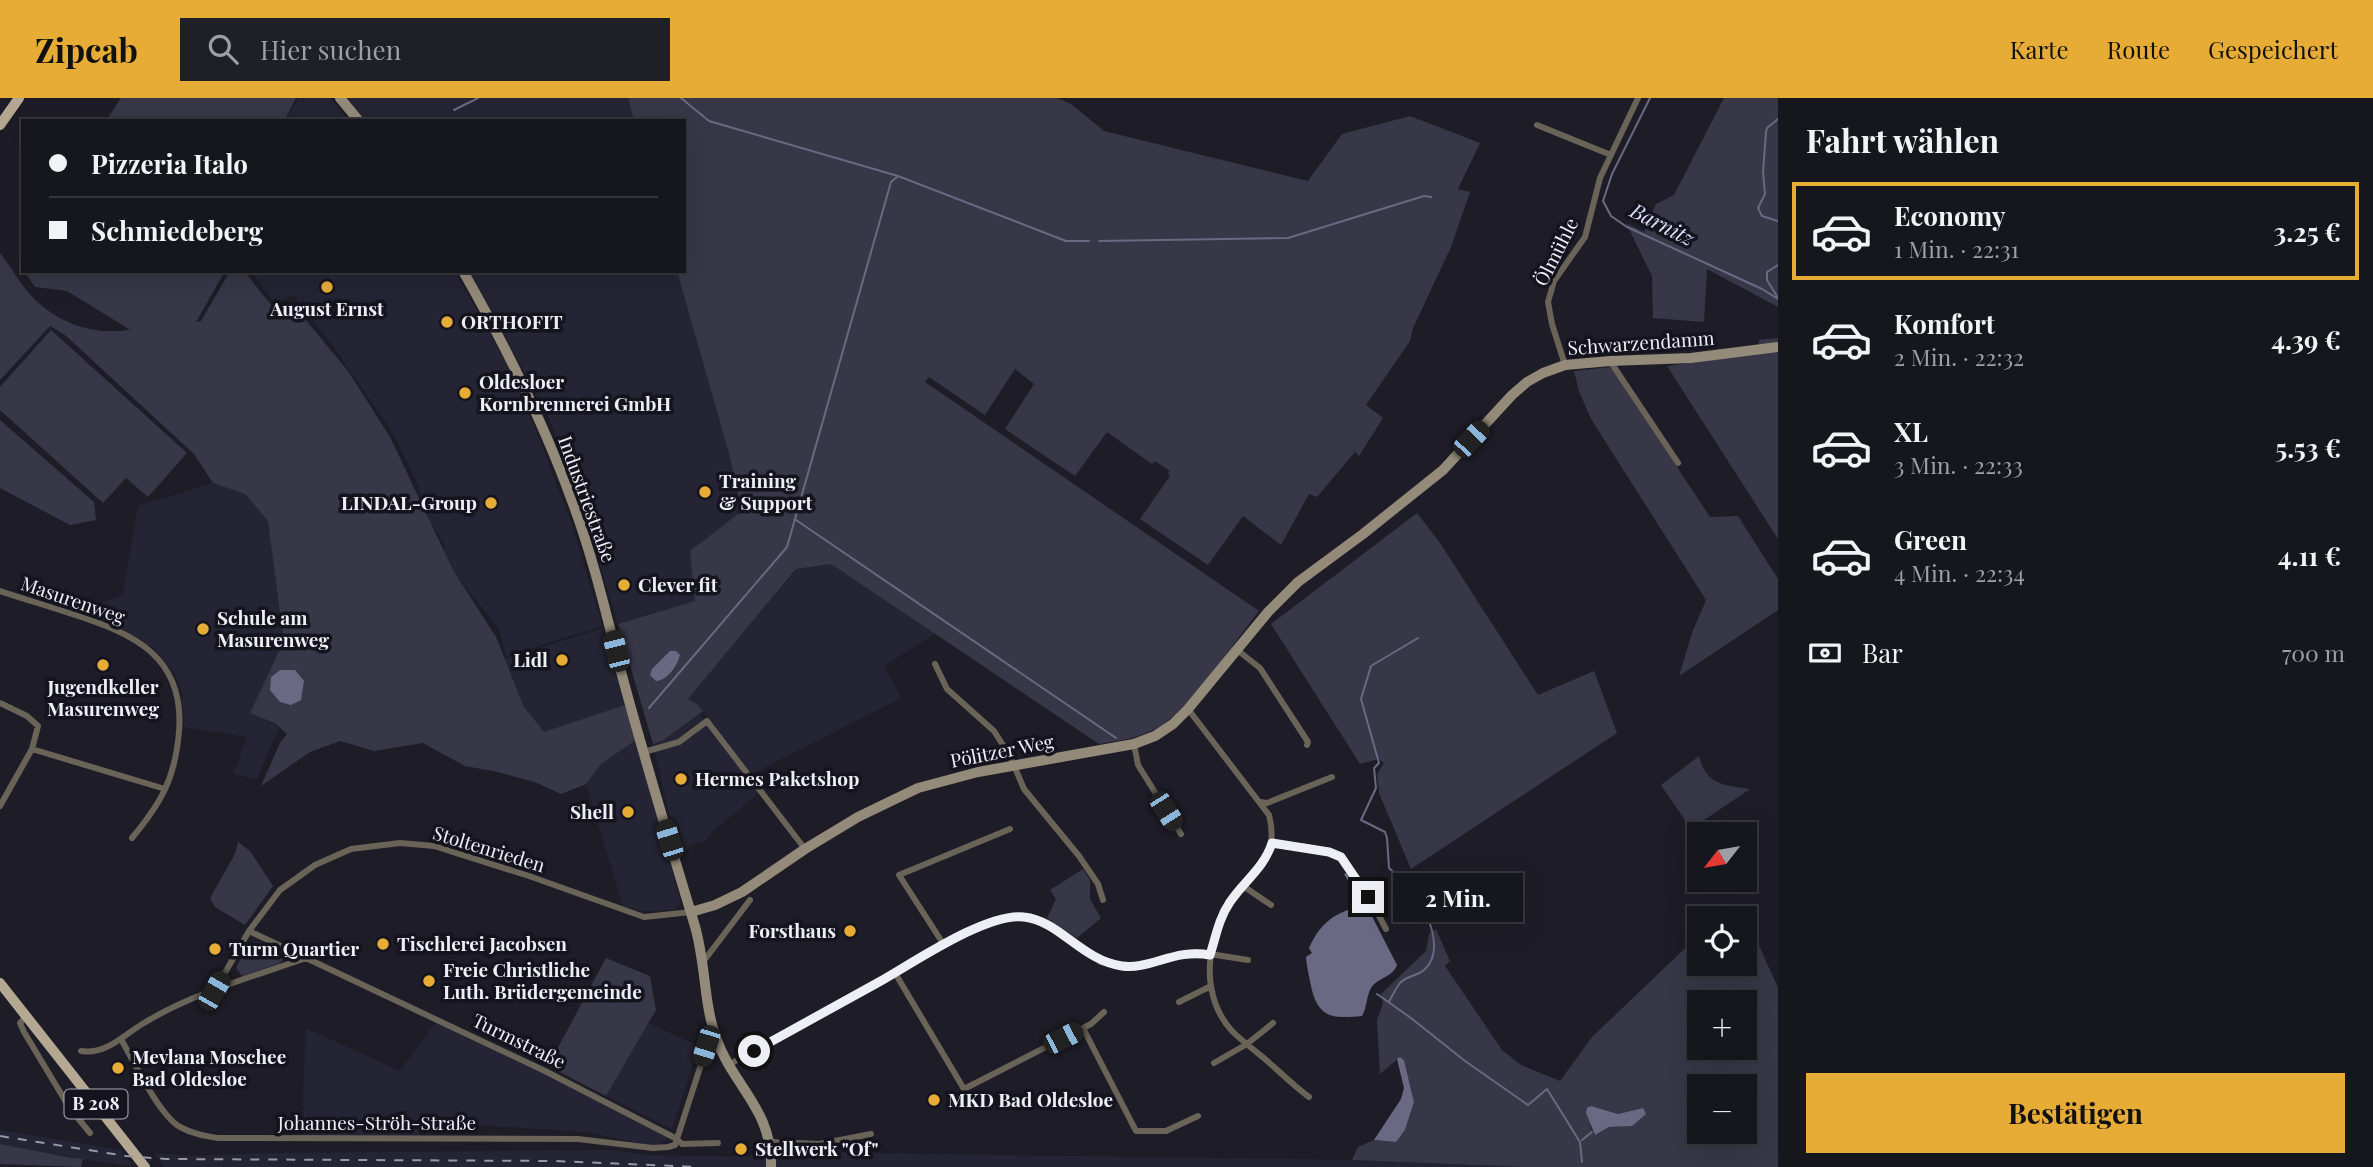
<!DOCTYPE html>
<html lang="de">
<head>
<meta charset="utf-8">
<style>
	body { margin:0; font-family:"Playfair Display",serif; background:#1f1f26; color:#f1f3f6; height:100vh; display:flex; flex-direction:column; font-size:26px; white-space:nowrap }
	* { box-sizing:border-box; margin:0 }
	p { font-size:23px; color:#9e9fa4 }
	.icon { flex:none; width:38px; height:38px; fill:none; stroke:currentColor; stroke-width:2; stroke-linecap:round; stroke-linejoin:round }
	.map { position:relative; flex:1; overflow:hidden }
	.details { display:flex; flex-direction:column; background:#16161d; width:595px }
	.details>* { flex:none }
	.banner { position:absolute; left:21px; top:21px; width:665px; height:154px; border-radius:0px; box-shadow:0 7px 28px #0002,0 0 0 2px #35353b; display:grid; align-content:center; height:154px; padding:0 28px; background:#16161d }
	.needle { width:46px; rotate:239deg }
	.buttons { position:absolute; left:1687px; top:724px; display:grid; gap:14px }
	.buttons a { display:grid; place-items:center; width:70px; height:70px; border-radius:0px; background:#16161d; box-shadow:0 7px 28px #0002,0 0 0 2px #35353b; font-size:35px }
	.end { position:absolute; width:32px; height:32px; margin:-16px; border:9px solid #eeeef5; background:#111; box-shadow:0 0 0 4px #111 }
	.from { border-radius:50% }
	.bubble { position:absolute; height:49px; border-radius:0px; background:#16161d; box-shadow:0 7px 28px #0002,0 0 0 2px #35353b; font-size:23px; font-weight:700; line-height:49px; text-align:center }
	.car { position:absolute; width:21px; height:42px; margin:-21px -10px; border-radius:9px; box-shadow:0 0 5px 2px #0007; background:linear-gradient(#222 24%,#8ab4d8 0 40%,#222 0 76%,#8ab4d8 0 86%,#222 0) }
	.banner b { display:flex; align-items:center; gap:24px; height:66px; font-size:26px }
	.banner b+b { border-top:2px solid #35353b }
	.banner i { width:18px; height:18px; background:#f1f3f6 }
	ul { padding:0; list-style:none }
	li { display:flex; align-items:center; gap:21px; height:98px; margin:0 14px 10px; padding:0 14px; border:4px solid transparent; border-radius:0px }
	li div { flex:1 }
	li b { display:block; font-size:26px }
	li em { font-style:normal; font-weight:700 }
	li.active { border-color:#e7ac36 }
	li>.icon { width:63px; height:63px; stroke-width:1.5 }
	h2 { padding:0 28px; font-size:32px; line-height:84px }
	.pay { display:flex; align-items:center; gap:18px; height:77px; padding:0 28px; font-size:26px }
	.pay p { margin-inline-start:auto }
	.primary-button { display:flex; gap:14px; margin-top:auto; padding:14px 28px }
	.primary-button a { flex:1; height:80px; border-radius:0px; background:#e7ac36; color:#111; font-size:28px; font-weight:700; line-height:80px; text-align:center }
	header { display:flex; align-items:center; gap:42px; box-sizing:border-box; height:98px; padding:0 35px; background:#e7ac36; color:#111 }
	header strong { font-size:33px }
	nav { display:flex; gap:38px; margin-inline-start:auto; font-size:24px }
	.search { width:490px; height:63px; background:#1f1f26; display:flex; align-items:center; gap:18px; box-sizing:border-box; padding:0 24px; border-radius:0px; color:#9e9fa4; font-size:26px }
	main { display:flex; flex:1; min-height:0 }
	.map>svg:first-child { display:block }
	.built { fill:#252434 }
	.green { fill:#373747; fill-rule:evenodd }
	.water { fill:#6a6983 }
	.lines { fill:none; stroke-linecap:round; stroke-linejoin:round }
	.stream { stroke:#6a6983; stroke-width:2 }
	.street { stroke:#696358; stroke-width:6 }
	.secondary { stroke:#948a79; stroke-width:10 }
	.primary { stroke:#b5a892; stroke-width:10 }
	.rail { stroke:#9999a1; stroke-width:2; stroke-dasharray:9 9; stroke-linecap:butt }
	.route { stroke:#eeeef5; stroke-width:9 }
	.poi-dot { fill:#e7ac36; stroke:#15141e; stroke-width:2.5 }
	.labels { text-anchor:middle; stroke-width:7; stroke-linejoin:round; paint-order:stroke }
	.shield { fill:#15141e; stroke:#adadb4; stroke-width:2 }
	.shield-label { font-size:18px; font-weight:bold; fill:#eeeef5 }
	.street-label { font-size:19px; fill:#eeeef5; stroke:#15141e }
	.poi-label { font-size:19px; font-weight:bold; fill:#eeeef5; stroke:#15141e; text-anchor:start }
	.water-label { font-size:21px; font-style:italic; fill:#deddfc; stroke:#15141e }
</style>
</head>
<body>
<header>
<strong>Zipcab</strong>
<div class="search"><svg class="icon" aria-label="search" viewBox="0 0 24 24"><circle cx="10" cy="10" r="6"/><path d="M15 15l6 6"/></svg>Hier suchen</div>
<nav><a>Karte</a><a>Route</a><a>Gespeichert</a></nav>
</header>
<main>
<div class="map">
<svg width="1778" height="1069" viewBox="0 0 1778 1069">
	<rect width="100%" height="100%" fill="#1e1d27"/>
	<path class="built" d="M298 0H330L349 23H285Z
		M344 0H628L634 23H365Z
		M251 173H455L509 270 537 335 573 430 602 528 506 558 499 531 442 459 445 447 430 424 417 384 393 335 331 245 293 197 275 205Z
		M470 173H677L728 352 742 413 691 453 695 503 618 526 580 400 548 318Z
		M213 385 245 396 268 423 275 467 283 537 277 557 250 615 279 629 257 681 233 676 247 639 184 629 182 595 174 575 154 550 118 528 79 513 123 497 138 408Z
		M831 466 936 535 884 568 901 600 752 676 698 607 687 602 797 471Z
		M603 530 625 607 544 635 524 609 505 561Z
		M699 616 759 695 713 733 705 743 691 747 679 759 653 646 664 642Z
		M636 642 681 805 675 812 643 813 623 808 586 686 601 666Z
		M438 921 666 1038 667 1042 656 1048 585 1034 420 1023V1037L400 1041 304 1040 303 998 306 930 400 973Z
		M648 925 699 948 672 1031 606 998Z
		M0 1032 121 1052 133 1068 72 1060 0 1046Z
		M610 1052 649 1057 777 1059 781 1054 1352 1062 1528 1069H164L154 1055 192 1058 268 1055Z"/>
	<path class="green" d="M121 0H296L284 23H106Z
		M628 0H1057L1071 6 1104 33 1308 83 1342 36 1410 18 1480 45 1458 91 1470 94 1451 149 1413 230 1410 243 1366 307 1383 320 1359 358 1355 354 1317 399 1309 396 1281 447 1243 418 1208 467 1140 421 1170 378 1168 376 1170 373 1155 363 1152 366 1107 334 1075 378 1005 331 1034 286 1015 271 985 317 929 279 925 284 1259 513C1234 544 1186 619 1151 633 1135 641 1117 643 1099 646L831 466 796 471 688 601 698 607 703 613 664 642 653 646 618 526 695 503 690 453 742 413 728 352 677 173H684V23H634Z
		M1724 0H1778V209L1707 171 1704 224 1653 220 1652 178 1626 125 1644 134 1656 106 1674 97Z
		M0 155C12 170 26 196 41 207 67 229 100 238 133 231H129L67 193 35 189 24 173H225L196 224 201 223 230 173H244L272 208 295 209 348 273 390 339 453 472 496 539 524 609 544 634 625 607 636 642 601 666 586 686 561 696 537 685 498 674 465 668 423 645 374 653 340 643 310 654 261 688 280 645 287 636 276 626 250 615 277 557 283 537 268 423 245 396 213 385 194 356 65 237 50 228 0 282Z
		M51 232 187 355 148 399 126 380 103 405 0 312V289Z
		M1778 240V441L1667 268 1713 262 1758 250 1759 242Z
		M1611 269 1710 419 1738 418 1778 481V512L1679 578 1692 535 1706 502 1591 321 1579 293 1574 273Z
		M0 322 94 404 96 422 70 427 0 390Z
		M1417 415 1440 445 1538 597 1594 573 1617 635 1411 771 1379 695 1377 676 1384 665 1379 661 1360 666 1271 526Z
		M1699 658C1706 687 1724 687 1750 691L1691 731 1661 687Z
		M238 744 250 753 273 788 245 827 215 809 210 800 235 756Z
		M1083 771 1090 782V801L1101 820 1077 840 1047 820 1056 801 1050 792Z
		M1745 825 1757 843 1778 890V1069H1528L1352 1062 1358 1049 1374 1042 1396 1044 1405 1032 1414 1004 1404 962 1400 959 1380 976 1377 922 1383 905 1381 896 1426 853 1429 836 1436 831 1450 863 1445 868 1502 952 1521 967 1560 983 1592 939 1699 837V866H1745ZM1699 905H1745V950H1699ZM1699 989H1745V1034H1699ZM1591 1008 1618 1016 1643 1010 1620 1029H1609L1595 1037C1588 1030 1591 1017 1591 1008Z
		M251 844H262L281 853 283 861 280 865 242 878 236 870 247 847Z
		M606 860 650 878 656 912 606 998 548 968Z
		M0 1046 72 1060 83 1061 81 1069 0 1066Z"/>
	<path class="water" d="M670 553H676L680 557C677 568 668 582 656 583L650 577 652 571Z
		M280 572H295L304 583 301 602 291 607 280 604 270 592 271 579Z
		M1346 775 1359 793 1397 867C1392 880 1378 879 1371 890 1366 899 1367 910 1362 918 1332 921 1318 920 1311 888 1309 878 1307 870 1306 859L1312 855 1309 850C1320 825 1336 813 1363 808L1344 776Z
		M1400 959 1404 962 1414 1004 1405 1032 1396 1044 1374 1042 1401 1001 1404 990 1397 961Z
		M1591 1008 1618 1016 1643 1010 1646 1016 1632 1028 1609 1029 1595 1037 1586 1015 1587 1010Z"/>
	<g class="lines">
		<path class="stream" d="M681 0 709 23 898 78
			M1650 0 1612 76 1603 103 1611 118 1627 129 1762 191 1778 201
			M454 12 478 0
			M1778 21 1767 30 1766 34 1763 74 1765 96 1758 110 1762 118 1778 123
			M1099 143 1288 140 1424 98 1431 99
			M1778 167 1767 174V182L1778 200
			M796 422 1116 640
			M649 610 787 449 891 84 898 78 1066 143H1089
			M1377 896 1411 920 1465 963 1528 1007 1547 991 1580 1044 1582 1064
			M1389 904C1392 898 1396 890 1400 885 1406 878 1417 878 1424 872 1446 853 1427 811 1412 793 1406 784 1397 778 1389 770L1387 740 1385 734 1361 722 1376 690 1374 670 1379 665 1361 601 1371 568 1418 540
			M1582 1042 1592 1034"/>
		<path class="street" d="M1537 27 1611 57
			M1610 263 1678 365
			M1565 267 1552 226 1548 204 1554 183 1585 139 1600 80 1638 0
			M0 493C24 501 48 508 72 516 135 536 185 559 179 634 175 681 161 705 132 740
			M1236 551 1260 570 1308 644 1307 647
			M935 566 947 591 994 633 1010 658 1024 691 1079 758 1098 786 1103 802
			M0 605 27 618 38 628 32 651 0 708
			M1188 611 1269 717C1280 758 1256 771 1233 800 1223 813 1219 827 1214 843 1205 874 1210 909 1232 933 1242 943 1254 952 1265 961 1280 974 1294 988 1309 999
			M1134 646 1138 667 1181 736
			M32 651 165 691
			M644 654 679 644 707 623 805 751
			M1260 704 1267 705 1332 679
			M1272 745C1291 748 1314 748 1332 755 1351 763 1376 812 1386 831
			M1243 788 1271 807
			M249 833 306 860
			M944 847 899 777 1010 731
			M703 864 750 802
			M895 875 964 991 1091 926 1104 914
			M215 892 249 833 280 792 315 767 351 751 400 745 434 748 529 778 644 819 691 814
			M1179 904 1211 888
			M26 918 20 925 24 934 69 1009 90 1035
			M1083 930 1136 1033H1166L1198 1018
			M121 941C134 964 159 1017 180 1029 193 1036 205 1038 218 1040L578 1041 653 1050 668 1049 675 1047 707 948 716 941
			M81 953C107 957 123 937 144 925 193 895 252 879 306 860L545 973 677 1041 682 1046 718 1045
			M1214 965 1247 946 1273 925
			M730 966 944 847 985 826 1007 819H1027L1040 822 1101 864 1125 869 1197 854 1248 862
			M770 1044 819 1046 871 1036"/>
		<path class="secondary" d="M340 0 359 23
			M463 173C505 247 543 323 572 403 592 456 605 511 619 566 642 653 668 739 694 825 706 863 703 903 716 940 733 988 773 1012 771 1069
			M691 814 715 807 742 794 805 751 858 719 918 690 978 674 1134 646 1155 638 1173 626 1188 611 1268 514 1298 484 1363 436 1443 372 1512 297 1527 284 1543 275 1565 267 1610 263 1691 260 1778 249"/>
		<path class="primary" d="M0 27 19 0
			M0 885 145 1069"/>
		<path class="rail" d="M0 1038 126 1058 166 1061 554 1063 699 1069"/>
	</g>
	<g class="lines">
		<path class="route" d="M754 953C795 930 837 907 879 884 913 865 987 814 1024 819 1060 823 1081 862 1122 868 1150 872 1175 850 1210 857 1216 838 1219 820 1230 804 1244 783 1264 770 1272 745L1329 754 1341 759 1368 799"/>
	</g>
	<g class="poi-dot">
		<circle cx="327" cy="189" r="7"/>
		<circle cx="447" cy="224" r="7"/>
		<circle cx="465" cy="295" r="7"/>
		<circle cx="705" cy="394" r="7"/>
		<circle cx="491" cy="405" r="7"/>
		<circle cx="624" cy="487" r="7"/>
		<circle cx="203" cy="531" r="7"/>
		<circle cx="562" cy="562" r="7"/>
		<circle cx="103" cy="567" r="7"/>
		<circle cx="681" cy="681" r="7"/>
		<circle cx="628" cy="714" r="7"/>
		<circle cx="850" cy="833" r="7"/>
		<circle cx="383" cy="846" r="7"/>
		<circle cx="215" cy="851" r="7"/>
		<circle cx="429" cy="883" r="7"/>
		<circle cx="118" cy="970" r="7"/>
		<circle cx="934" cy="1002" r="7"/>
		<circle cx="741" cy="1051" r="7"/>
	</g>
	<g class="labels">
		<rect class="shield" x="64.5" y="991.5" width="63" height="29" rx="5"/>
		<g class="shield-label">
			<text x="96" y="1012">B 208</text>
		</g>
		<g class="street-label">
			<text transform="translate(1556 154) rotate(-63)" y="7">Ölmühle</text>
			<text transform="translate(1641 245) rotate(-4)" y="7">Schwarzendamm</text>
			<text transform="translate(587 401) rotate(70)" y="7">Industriestraße</text>
			<text transform="translate(73 502) rotate(19)" y="7">Masurenweg</text>
			<text transform="translate(1002 653) rotate(-11)" y="7">Pölitzer Weg</text>
			<text transform="translate(489 751) rotate(17)" y="7">Stoltenrieden</text>
			<text transform="translate(519 943) rotate(26)" y="7">Turmstraße</text>
			<text x="377" y="1032">Johannes-Ströh-Straße</text>
		</g>
		<g class="poi-label">
			<text x="327" y="218" text-anchor="middle">August Ernst</text>
			<text x="461" y="231">ORTHOFIT</text>
			<text x="479" y="291">Oldesloer<tspan x="479" dy="22">Kornbrennerei GmbH</tspan></text>
			<text x="719" y="390">Training<tspan x="719" dy="22">&amp; Support</tspan></text>
			<text x="477" y="412" text-anchor="end">LINDAL-Group</text>
			<text x="638" y="494">Clever fit</text>
			<text x="217" y="527">Schule am<tspan x="217" dy="22">Masurenweg</tspan></text>
			<text x="548" y="569" text-anchor="end">Lidl</text>
			<text x="103" y="596" text-anchor="middle">Jugendkeller<tspan x="103" dy="22">Masurenweg</tspan></text>
			<text x="695" y="688">Hermes Paketshop</text>
			<text x="614" y="721" text-anchor="end">Shell</text>
			<text x="836" y="840" text-anchor="end">Forsthaus</text>
			<text x="397" y="853">Tischlerei Jacobsen</text>
			<text x="229" y="858">Turm Quartier</text>
			<text x="443" y="879">Freie Christliche<tspan x="443" dy="22">Luth. Brüdergemeinde</tspan></text>
			<text x="132" y="966">Mevlana Moschee<tspan x="132" dy="22">Bad Oldesloe</tspan></text>
			<text x="948" y="1009">MKD Bad Oldesloe</text>
			<text x="755" y="1058">Stellwerk "Of"</text>
		</g>
		<g class="water-label">
			<text transform="translate(1662 127) rotate(27)" y="7">Barnitz</text>
		</g>
	</g>
</svg>
<div class="buttons">
<a><svg class="needle" viewBox="-14 -14 28 28"><path d="M0-13l5 13h-10z" fill="#e53935"/><path d="M0 13l5-13h-10z" fill="#9e9fa4"/></svg></a>
<a><svg class="icon" aria-label="locate" viewBox="0 0 24 24"><circle cx="12" cy="12" r="6"/><path d="M12 2v4M12 18v4M2 12h4M18 12h4"/></svg></a>
<a>+</a>
<a>−</a>
</div>
<i class="end from" style="left:754px;top:953px"></i>
<i class="end" style="left:1368px;top:799px"></i>
<div class="bubble" style="left:1393px;top:775px;width:130px">2 Min.</div>
<i class="car" style="left:1471px;top:341px;rotate:43deg"></i>
<i class="car" style="left:616px;top:553px;rotate:346deg"></i>
<i class="car" style="left:1166px;top:713px;rotate:148deg"></i>
<i class="car" style="left:669px;top:742px;rotate:343deg"></i>
<i class="car" style="left:214px;top:893px;rotate:30deg"></i>
<i class="car" style="left:1063px;top:940px;rotate:63deg"></i>
<i class="car" style="left:706px;top:948px;rotate:197deg"></i>
<div class="banner">
<b><i class="from"></i>Pizzeria Italo</b>
<b><i></i>Schmiedeberg</b>
</div>
</div>
<section class="details">
<h2>Fahrt wählen</h2>
<ul>
<li class="active"><svg class="icon" aria-label="car" viewBox="0 0 24 24"><path d="M5 17H2v-5l4-1 3-4h7l3 4 3 1v5h-3M9 17h6M6 11h13"/><circle cx="7" cy="17" r="2"/><circle cx="17" cy="17" r="2"/></svg><div><b>Economy</b><p>1 Min. · 22:31</p></div><em>3.25 €</em></li>
<li><svg class="icon" aria-label="car" viewBox="0 0 24 24"><path d="M5 17H2v-5l4-1 3-4h7l3 4 3 1v5h-3M9 17h6M6 11h13"/><circle cx="7" cy="17" r="2"/><circle cx="17" cy="17" r="2"/></svg><div><b>Komfort</b><p>2 Min. · 22:32</p></div><em>4.39 €</em></li>
<li><svg class="icon" aria-label="car" viewBox="0 0 24 24"><path d="M5 17H2v-5l4-1 3-4h7l3 4 3 1v5h-3M9 17h6M6 11h13"/><circle cx="7" cy="17" r="2"/><circle cx="17" cy="17" r="2"/></svg><div><b>XL</b><p>3 Min. · 22:33</p></div><em>5.53 €</em></li>
<li><svg class="icon" aria-label="car" viewBox="0 0 24 24"><path d="M5 17H2v-5l4-1 3-4h7l3 4 3 1v5h-3M9 17h6M6 11h13"/><circle cx="7" cy="17" r="2"/><circle cx="17" cy="17" r="2"/></svg><div><b>Green</b><p>4 Min. · 22:34</p></div><em>4.11 €</em></li>
</ul>
<div class="pay"><svg class="icon" aria-label="cash" viewBox="0 0 24 24"><path d="M3 7h18v10H3z"/><circle cx="12" cy="12" r="2"/></svg>Bar<p>700 m</p></div>
<div class="primary-button"><a>Bestätigen</a></div>
</section>
</main>
</body>
</html>
